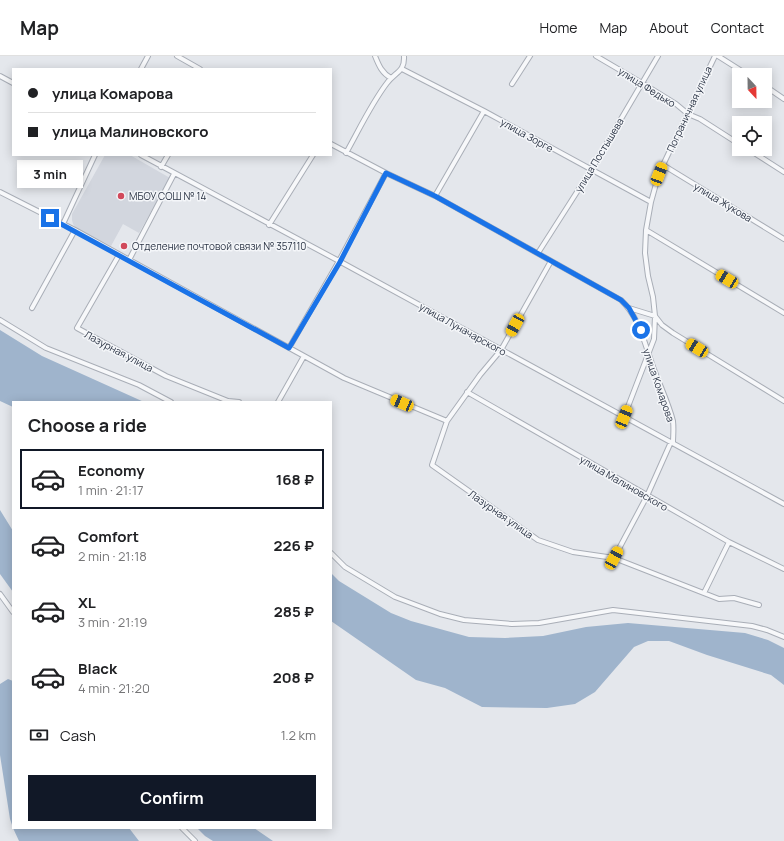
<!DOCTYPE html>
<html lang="en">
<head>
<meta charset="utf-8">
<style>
	body { margin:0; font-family:Manrope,sans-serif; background:#f6f6f6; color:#202124; height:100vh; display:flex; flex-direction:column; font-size:15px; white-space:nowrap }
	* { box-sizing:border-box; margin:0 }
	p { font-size:13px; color:#757577 }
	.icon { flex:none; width:22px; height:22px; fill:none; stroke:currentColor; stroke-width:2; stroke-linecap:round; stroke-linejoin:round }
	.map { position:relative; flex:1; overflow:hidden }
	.side { position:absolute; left:12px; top:345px; width:320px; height:428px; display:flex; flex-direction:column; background:#fff; border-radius:0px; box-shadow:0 2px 10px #0003 }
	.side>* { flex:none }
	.banner { position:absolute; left:12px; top:12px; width:320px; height:88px; border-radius:0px; box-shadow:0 2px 10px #0003; display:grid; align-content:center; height:88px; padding:0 16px; background:#fff }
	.needle { width:26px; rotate:158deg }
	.fabs { position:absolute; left:732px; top:12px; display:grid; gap:8px }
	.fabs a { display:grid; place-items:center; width:40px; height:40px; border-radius:0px; background:#fff; box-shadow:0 2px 10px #0003; font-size:20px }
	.end { position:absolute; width:18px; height:18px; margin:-9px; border:5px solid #1a73e8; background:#fff; box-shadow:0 0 0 2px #fff }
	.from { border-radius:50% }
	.bubble { position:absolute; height:28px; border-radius:0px; background:#fff; box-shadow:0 2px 10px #0003; font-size:13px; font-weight:700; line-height:28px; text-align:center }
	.car { position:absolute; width:12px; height:24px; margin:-12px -6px; border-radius:5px; box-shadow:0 0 3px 1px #0007; background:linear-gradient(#f5c518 24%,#345 0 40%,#f5c518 0 76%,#345 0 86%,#f5c518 0) }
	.banner b { display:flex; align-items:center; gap:14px; height:38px; font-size:15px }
	.banner b+b { border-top:1px solid #e0e0e0 }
	.banner i { width:10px; height:10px; background:#202124 }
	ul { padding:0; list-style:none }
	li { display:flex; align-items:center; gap:12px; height:60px; margin:0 8px 6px; padding:0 8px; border:2px solid transparent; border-radius:0px }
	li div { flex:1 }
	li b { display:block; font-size:15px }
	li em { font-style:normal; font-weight:700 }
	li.selected { border-color:#111827 }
	li>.icon { width:36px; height:36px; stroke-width:1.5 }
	h2 { padding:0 16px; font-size:18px; line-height:48px }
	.pay { display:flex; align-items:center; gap:10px; height:44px; padding:0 16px; font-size:15px }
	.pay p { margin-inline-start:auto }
	.primary-button { display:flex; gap:8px; margin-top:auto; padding:8px 16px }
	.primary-button a { flex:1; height:46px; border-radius:0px; background:#111827; color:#fff; font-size:16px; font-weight:700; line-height:46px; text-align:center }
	header { display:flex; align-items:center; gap:24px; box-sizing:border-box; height:56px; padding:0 20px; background:#fff; border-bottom:1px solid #e0e0e0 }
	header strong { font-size:19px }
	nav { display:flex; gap:22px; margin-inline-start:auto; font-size:14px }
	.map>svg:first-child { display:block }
	.built { fill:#d2d6de }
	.water { fill:#9fb4cc }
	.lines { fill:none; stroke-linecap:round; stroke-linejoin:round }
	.minor-casing { stroke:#a9aeb7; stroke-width:6 }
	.minor { stroke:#f7f8fa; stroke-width:4 }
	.route { stroke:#1a73e8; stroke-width:5 }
	.poi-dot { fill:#d1495b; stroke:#f4f6f9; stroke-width:1.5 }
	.labels { text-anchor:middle; stroke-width:3; stroke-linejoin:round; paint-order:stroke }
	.street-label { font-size:10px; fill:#2b3445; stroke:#f4f6f9 }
	.poi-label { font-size:10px; fill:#2b3445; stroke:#f4f6f9; text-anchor:start }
</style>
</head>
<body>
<header>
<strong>Map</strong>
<nav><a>Home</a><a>Map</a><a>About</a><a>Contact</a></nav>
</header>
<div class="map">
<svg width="784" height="785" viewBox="0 0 784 785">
	<rect width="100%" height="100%" fill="#e4e7ec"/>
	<path class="built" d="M105 99H130L170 122 139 177 123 168 111 190 76 172 73 168 72 164V158Z"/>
	<path class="water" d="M0 274 42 300 144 346H13V351L0 345Z
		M0 454 13 475V536L0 518Z
		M331 517 339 525 391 557 411 565 469 581 505 582 543 580 586 571 628 567 745 577 768 584 784 592V629L771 619 707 599 669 585H648L634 591 595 636 575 648 547 652 482 651 445 632 416 624 331 565Z
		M8 623 13 625V772L10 763 0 699V628Z
		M13 772H129L139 785H19Z
		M197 772H254L273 785H213L205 780Z"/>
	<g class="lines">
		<g class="minor-casing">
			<path id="minor" d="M177 0 200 13
				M375 0C379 10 382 17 391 22
				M596 0 642 27 676 48 688 58 700 63 739 88
				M718 0 748 19
				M141 13 148 0
				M402 13 484 55 651 146
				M0 20 13 27
				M512 28 530 0
				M765 30 784 43
				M331 88 386 117 435 140 621 244C641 263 645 291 655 316 661 332 669 349 673 365 674 373 673 380 673 387
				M748 93 784 116
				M346 97C359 74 371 48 387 27 395 16 405 16 404 0
				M141 99 339 205 784 448
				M663 109 784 183
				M161 111 168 99
				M0 136 75 174 344 322 447 365
				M435 140 484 55
				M63 168 95 99
				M269 169 313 99
				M646 174 784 257
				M538 197 591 114 658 0
				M119 199 77 272 166 320 228 345 239 346
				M129 204 174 118
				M551 205 501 294 480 319 447 365 432 409 538 484 573 496 614 502 719 543 734 542 759 549
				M32 252 75 174
				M629 252 655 260 662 269 673 277 784 345
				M0 264 46 292 139 329 171 346
				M289 292 339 205 386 117
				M467 336 729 486 784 513
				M278 346 304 300
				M624 361 654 283 655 260 653 241 648 220 645 197 646 174 651 146 656 128 663 109 715 0
				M331 497 345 511 395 541 440 558 464 564 512 568 539 567 613 554 752 570 767 574 784 581
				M614 502 647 440 671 386
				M704 537 729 486
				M0 538 13 556
				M182 772 195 785"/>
		</g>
		<use href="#minor" class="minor"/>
	</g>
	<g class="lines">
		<path class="route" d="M50 162 289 292 340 206 386 117 435 140 621 244 629 252 641 274"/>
	</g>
	<g class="poi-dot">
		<circle cx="121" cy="140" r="4"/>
		<circle cx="124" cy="190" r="4"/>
	</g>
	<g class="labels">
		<g class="street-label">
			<text transform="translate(647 31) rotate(32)" y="4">улица Федько</text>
			<text transform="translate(689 53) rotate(-65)" y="4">Пограничная улица</text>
			<text transform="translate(527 79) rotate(29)" y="4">улица Зорге</text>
			<text transform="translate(599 99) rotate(-59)" y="4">улица Постышева</text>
			<text transform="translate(723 146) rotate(31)" y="4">улица Жукова</text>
			<text transform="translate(463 273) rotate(29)" y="4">улица Луначарского</text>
			<text transform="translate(119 295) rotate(28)" y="4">Лазурная улица</text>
			<text transform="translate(659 329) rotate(71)" y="4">улица Комарова</text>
			<text transform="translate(624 427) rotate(30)" y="4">улица Малиновского</text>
			<text transform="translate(501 458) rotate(35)" y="4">Лазурная улица</text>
		</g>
		<g class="poi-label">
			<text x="129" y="144">МБОУ СОШ № 14</text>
			<text x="132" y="194">Отделение почтовой связи № 357110</text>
		</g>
	</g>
</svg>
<div class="fabs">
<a><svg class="needle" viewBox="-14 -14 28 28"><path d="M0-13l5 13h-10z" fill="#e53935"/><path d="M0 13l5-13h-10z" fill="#757577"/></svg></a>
<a><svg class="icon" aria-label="locate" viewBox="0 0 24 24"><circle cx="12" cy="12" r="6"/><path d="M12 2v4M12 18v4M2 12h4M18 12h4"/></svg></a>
</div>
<i class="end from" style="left:641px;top:274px"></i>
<i class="end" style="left:50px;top:162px"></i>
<div class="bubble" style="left:17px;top:104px;width:66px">3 min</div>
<i class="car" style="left:659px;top:118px;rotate:21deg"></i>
<i class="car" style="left:727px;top:223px;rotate:301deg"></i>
<i class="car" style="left:515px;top:269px;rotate:209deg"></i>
<i class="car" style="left:697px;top:292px;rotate:302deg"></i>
<i class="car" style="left:402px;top:347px;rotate:293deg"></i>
<i class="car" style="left:624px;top:361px;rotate:22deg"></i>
<i class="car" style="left:614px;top:502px;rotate:28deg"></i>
<div class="banner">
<b><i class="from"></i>улица Комарова</b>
<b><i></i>улица Малиновского</b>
</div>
<section class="side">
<h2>Choose a ride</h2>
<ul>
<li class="selected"><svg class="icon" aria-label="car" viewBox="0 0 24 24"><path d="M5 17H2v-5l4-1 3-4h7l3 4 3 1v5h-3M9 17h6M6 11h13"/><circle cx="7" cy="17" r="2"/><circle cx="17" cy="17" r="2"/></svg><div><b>Economy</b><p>1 min · 21:17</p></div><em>168 ₽</em></li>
<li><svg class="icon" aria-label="car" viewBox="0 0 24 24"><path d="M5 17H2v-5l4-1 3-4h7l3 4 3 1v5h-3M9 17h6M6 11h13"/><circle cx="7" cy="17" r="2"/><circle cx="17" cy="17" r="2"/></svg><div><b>Comfort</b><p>2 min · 21:18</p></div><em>226 ₽</em></li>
<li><svg class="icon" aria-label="car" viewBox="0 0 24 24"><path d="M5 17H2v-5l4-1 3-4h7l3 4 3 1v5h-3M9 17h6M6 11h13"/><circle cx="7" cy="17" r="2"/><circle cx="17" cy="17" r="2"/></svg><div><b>XL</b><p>3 min · 21:19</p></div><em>285 ₽</em></li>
<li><svg class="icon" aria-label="car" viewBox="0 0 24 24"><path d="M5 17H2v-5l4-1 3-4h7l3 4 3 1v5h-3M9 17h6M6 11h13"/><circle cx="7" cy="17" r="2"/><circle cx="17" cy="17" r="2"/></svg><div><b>Black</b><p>4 min · 21:20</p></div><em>208 ₽</em></li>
</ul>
<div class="pay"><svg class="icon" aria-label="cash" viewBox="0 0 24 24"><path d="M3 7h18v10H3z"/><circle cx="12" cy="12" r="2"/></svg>Cash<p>1.2 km</p></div>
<div class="primary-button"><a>Confirm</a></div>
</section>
</div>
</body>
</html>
